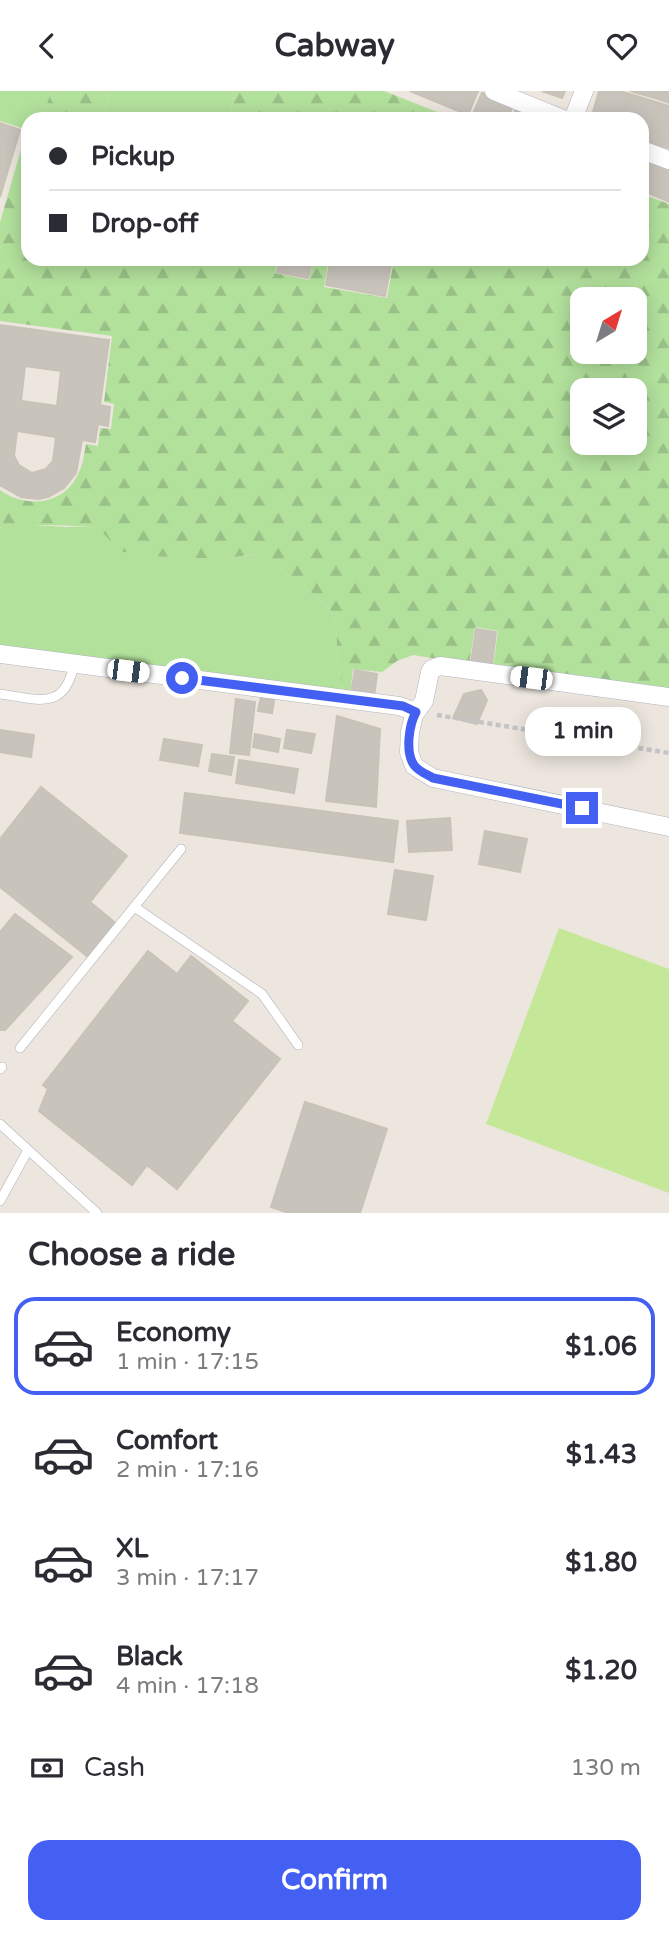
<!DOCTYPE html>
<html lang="en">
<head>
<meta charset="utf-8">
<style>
	body { margin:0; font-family:"Varela Round",sans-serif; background:#f2f2f3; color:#2b2b33; height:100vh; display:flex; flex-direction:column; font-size:26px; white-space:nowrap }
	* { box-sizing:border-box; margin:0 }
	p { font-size:23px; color:#7c7c81 }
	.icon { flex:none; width:38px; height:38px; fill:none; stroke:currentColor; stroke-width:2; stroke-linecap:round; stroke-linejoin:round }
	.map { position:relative; height:1122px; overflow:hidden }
	.details { display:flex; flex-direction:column; background:#fff; flex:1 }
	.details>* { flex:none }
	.guide { position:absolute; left:21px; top:21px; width:628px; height:154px; border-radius:21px; box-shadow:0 4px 18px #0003; display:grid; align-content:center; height:154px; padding:0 28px; background:#fff }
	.needle { width:46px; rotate:38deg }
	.fabs { position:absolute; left:570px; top:196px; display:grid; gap:14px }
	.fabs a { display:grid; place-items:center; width:77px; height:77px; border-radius:14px; background:#fff; box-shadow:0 4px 18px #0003; font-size:35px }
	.end { position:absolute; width:32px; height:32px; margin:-16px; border:9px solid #4460f3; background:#fff; box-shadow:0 0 0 4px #fff }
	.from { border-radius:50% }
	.bubble { position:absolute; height:49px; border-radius:21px; background:#fff; box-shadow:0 4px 18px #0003; font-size:23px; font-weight:700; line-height:49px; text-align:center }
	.car { position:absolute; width:21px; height:42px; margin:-21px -10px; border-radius:9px; box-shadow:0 0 5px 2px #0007; background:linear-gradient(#fff 24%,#345 0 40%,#fff 0 76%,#345 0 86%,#fff 0) }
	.guide b { display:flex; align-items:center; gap:24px; height:66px; font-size:26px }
	.guide b+b { border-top:2px solid #e1e1e2 }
	.guide i { width:18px; height:18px; background:#2b2b33 }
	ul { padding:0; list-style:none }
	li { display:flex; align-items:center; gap:21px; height:98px; margin:0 14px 10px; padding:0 14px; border:4px solid transparent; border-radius:21px }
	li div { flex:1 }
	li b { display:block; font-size:26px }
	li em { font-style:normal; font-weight:700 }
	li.current { border-color:#4460f3 }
	li>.icon { width:63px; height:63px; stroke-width:1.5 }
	h2 { padding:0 28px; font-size:32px; line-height:84px }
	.pay { display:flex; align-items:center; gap:18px; height:77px; padding:0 28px; font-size:26px }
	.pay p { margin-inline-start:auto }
	.cta { display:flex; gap:14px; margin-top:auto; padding:14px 28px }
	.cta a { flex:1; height:80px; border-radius:21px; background:#4460f3; color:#fff; font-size:28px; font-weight:700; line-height:80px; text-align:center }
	header { display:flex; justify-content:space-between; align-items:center; height:91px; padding:0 28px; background:#fff; font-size:32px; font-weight:700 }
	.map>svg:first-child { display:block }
	.grass { fill:#b2e19c }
	.forest { fill:url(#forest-firs); fill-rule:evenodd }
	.pitch { fill:#c4e798 }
	.building { fill:#c8c4bc; stroke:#c8c2b7; stroke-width:2; fill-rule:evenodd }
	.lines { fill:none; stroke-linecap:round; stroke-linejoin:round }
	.service-casing { stroke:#b1b3be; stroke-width:10 }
	.minor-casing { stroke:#b1b3be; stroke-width:19 }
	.path { stroke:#c4c4c4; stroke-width:4.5; stroke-dasharray:5 3.5; stroke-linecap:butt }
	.service { stroke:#fff; stroke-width:9 }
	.minor { stroke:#fff; stroke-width:18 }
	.route { stroke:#4460f3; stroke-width:9 }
</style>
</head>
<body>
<header><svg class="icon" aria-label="back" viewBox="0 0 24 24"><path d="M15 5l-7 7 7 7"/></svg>Cabway<svg class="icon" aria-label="heart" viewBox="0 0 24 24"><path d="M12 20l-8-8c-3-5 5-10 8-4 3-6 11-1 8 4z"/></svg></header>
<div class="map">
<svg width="669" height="1122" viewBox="0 0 669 1122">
	<defs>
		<pattern id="forest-firs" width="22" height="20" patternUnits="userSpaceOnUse" patternTransform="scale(1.75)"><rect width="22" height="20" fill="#b2e19c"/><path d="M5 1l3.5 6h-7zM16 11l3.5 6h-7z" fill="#99c187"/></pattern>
	</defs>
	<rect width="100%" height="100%" fill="#ece6de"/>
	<path class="grass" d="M0 0H51L42 28H28V39L0 30Z
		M111 0H235L229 28H102Z
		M18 433 65 436 98 435 120 460 144 465 227 467 256 463 273 472 329 516 336 536 338 576 343 602 0 555V437Z"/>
	<path class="forest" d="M51 0H111L102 28H42Z
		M235 0H384L455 28H229Z
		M27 38 28 168H278L275 182 309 189 313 171 328 173 324 196 387 207 394 168H642V103L669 113V602L493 577 498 540 475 536 469 573 413 564 397 570 382 581 353 578 350 603 343 602 338 576 336 536 329 516 273 472 256 463 227 467H198L144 465 119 460 97 435C65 436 32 431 0 437V399C25 417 62 415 77 385 83 375 84 364 86 353L98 355 100 337 111 338 114 313 104 311 112 245 0 230V131ZM583 208H635V261H583ZM583 299H635V352H583Z"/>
	<path class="pitch" d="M559 837 669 878V1102L486 1033Z"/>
	<path class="building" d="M410 0H478L468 24Z
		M542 0H565L562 7Z
		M599 0H619L630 3 623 28H591Z
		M630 0H661L658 8Z
		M661 0H669V12L658 8Z
		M482 2 513 15 507 28 471 27Z
		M630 3 659 12 647 51 642 49V28H623Z
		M659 12 669 15V57L647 51Z
		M517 15 549 28H512Z
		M0 32 20 39 0 106Z
		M642 65 669 76V111L642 99Z
		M280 168H392L385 205 326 194 330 172 312 169 308 187 277 181Z
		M0 234 109 249 100 314 110 316 108 335 98 333 95 351 82 349 76 382 64 397 48 406 39 408 21 406 0 394ZM25 275 61 280 57 315 21 310ZM17 340 56 346 53 370 46 378 32 382 19 374 14 365Z
		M476 538 496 541 492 574 471 572Z
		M355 579 377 583 374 606 351 602Z
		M481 599 487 609 477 633 453 627 464 603Z
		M261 606 274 609 272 622 258 620Z
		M236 608 255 611 249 664 230 662Z
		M337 625 380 638 376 716 326 710Z
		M0 639 34 644 31 666 0 661Z
		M287 639 315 643 311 662 284 657Z
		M255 643 280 648 278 661 253 656Z
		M164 648 202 654 198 675 160 669Z
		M212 663 234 666 231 684 209 680Z
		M239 669 298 678 294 702 236 692Z
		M41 696 127 765 90 811 119 835 92 869 0 796V748Z
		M185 702 398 730 393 771 180 742Z
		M450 727 452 759 409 761 407 730Z
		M485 740 527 748 520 781 479 773Z
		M395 779 433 785 426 829 388 823Z
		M15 823 72 866 5 939H0V841Z
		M148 860 177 883 191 865 248 910 232 930 280 968 177 1098 147 1074 132 1094 39 1020 48 998 43 994Z
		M305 1011 387 1038 360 1122H289L271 1116Z"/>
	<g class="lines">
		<g class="service-casing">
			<path id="service" d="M0 603C37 608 65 621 74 573
				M136 817 262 903 298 954
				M20 957 181 758
				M0 978 2 976
				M0 1033 97 1122
				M0 1110 28 1059"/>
		</g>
		<g class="minor-casing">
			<path id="minor" d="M494 0 563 28
				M573 28 584 0
				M642 59 669 69
				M0 563 399 615 416 621
				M669 606 440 575 432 578 430 581 424 610 414 624 410 641 409 661 414 675 433 687 669 736"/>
		</g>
		<path class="path" d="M437 624 669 662"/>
		<use href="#service" class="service"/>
		<use href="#minor" class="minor"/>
	</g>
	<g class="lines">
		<path class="route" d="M182 587 403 615 416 621C409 634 405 661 414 674 418 680 426 683 433 687L582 717"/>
	</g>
</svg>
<div class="fabs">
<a><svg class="needle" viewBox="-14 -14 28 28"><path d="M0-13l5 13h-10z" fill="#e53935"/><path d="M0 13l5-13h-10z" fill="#7c7c81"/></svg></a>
<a><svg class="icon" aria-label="layers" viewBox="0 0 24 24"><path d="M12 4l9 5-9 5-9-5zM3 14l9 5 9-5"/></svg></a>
</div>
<i class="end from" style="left:182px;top:587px"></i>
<i class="end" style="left:582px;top:717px"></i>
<div class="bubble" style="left:525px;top:616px;width:116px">1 min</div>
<i class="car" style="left:128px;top:580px;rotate:97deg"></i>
<i class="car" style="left:531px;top:587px;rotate:277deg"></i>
<div class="guide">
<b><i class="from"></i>Pickup</b>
<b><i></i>Drop-off</b>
</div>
</div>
<section class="details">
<h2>Choose a ride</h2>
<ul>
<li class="current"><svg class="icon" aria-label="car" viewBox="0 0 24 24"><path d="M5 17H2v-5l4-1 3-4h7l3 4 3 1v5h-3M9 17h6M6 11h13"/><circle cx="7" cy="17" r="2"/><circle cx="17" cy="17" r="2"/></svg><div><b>Economy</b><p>1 min · 17:15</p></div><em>$1.06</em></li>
<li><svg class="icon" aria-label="car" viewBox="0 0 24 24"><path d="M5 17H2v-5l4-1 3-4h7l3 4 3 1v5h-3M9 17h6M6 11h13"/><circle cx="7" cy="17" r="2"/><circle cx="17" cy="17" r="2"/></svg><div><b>Comfort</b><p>2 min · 17:16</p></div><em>$1.43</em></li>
<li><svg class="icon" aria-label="car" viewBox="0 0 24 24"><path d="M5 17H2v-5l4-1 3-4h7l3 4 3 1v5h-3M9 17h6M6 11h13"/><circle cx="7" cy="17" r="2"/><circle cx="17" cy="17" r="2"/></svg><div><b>XL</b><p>3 min · 17:17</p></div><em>$1.80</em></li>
<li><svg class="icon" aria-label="car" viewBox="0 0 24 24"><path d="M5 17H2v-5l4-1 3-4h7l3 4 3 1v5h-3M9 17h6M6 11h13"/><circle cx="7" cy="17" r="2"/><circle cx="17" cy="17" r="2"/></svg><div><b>Black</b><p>4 min · 17:18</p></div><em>$1.20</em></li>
</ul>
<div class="pay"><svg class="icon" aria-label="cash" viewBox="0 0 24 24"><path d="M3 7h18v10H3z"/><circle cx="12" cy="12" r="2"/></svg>Cash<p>130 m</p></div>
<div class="cta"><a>Confirm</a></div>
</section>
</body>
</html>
